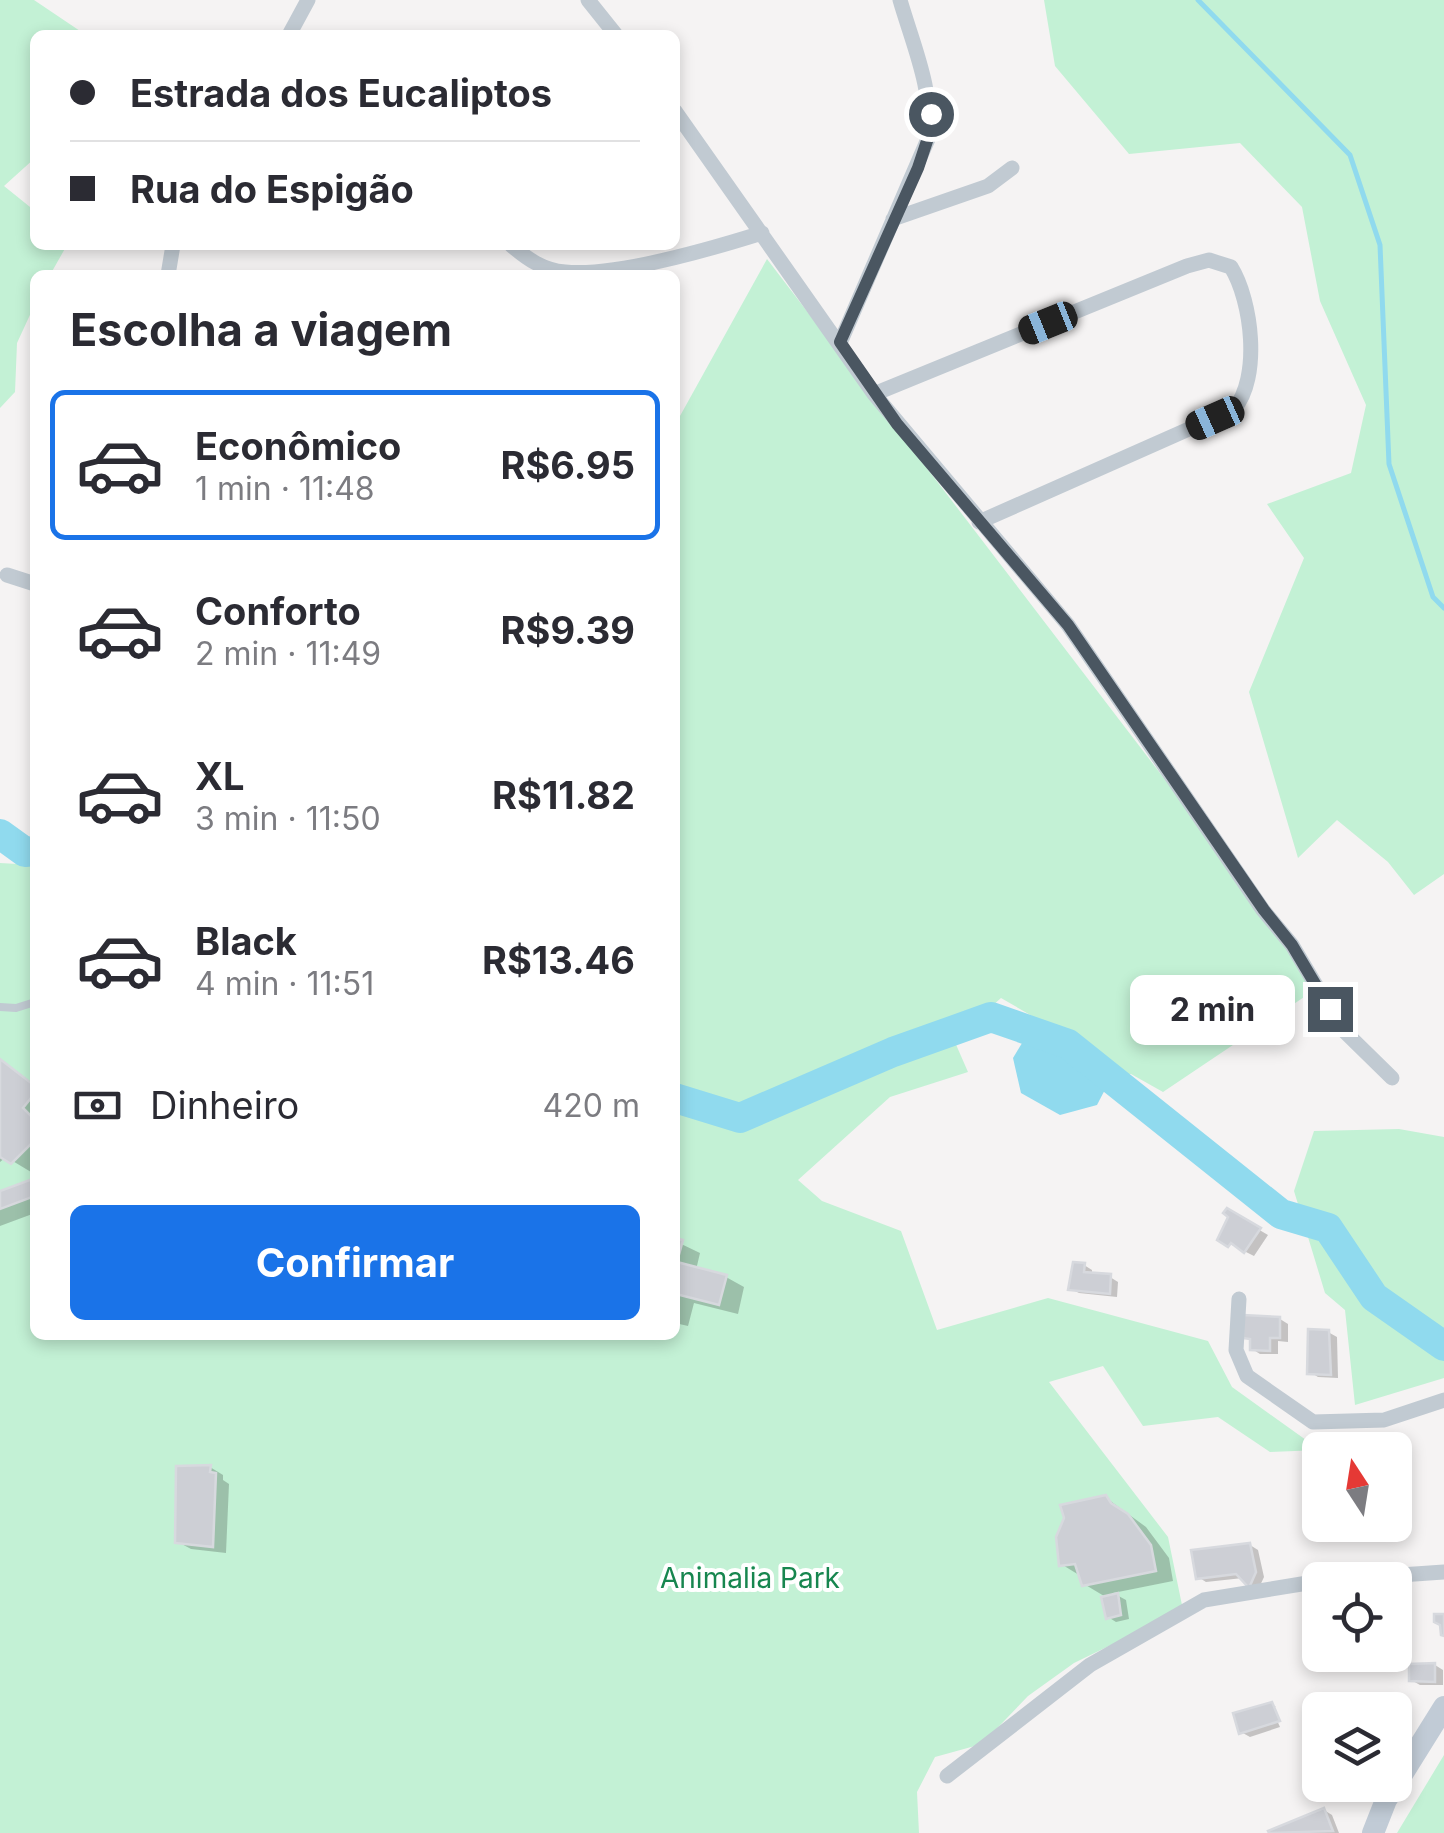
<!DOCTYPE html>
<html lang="pt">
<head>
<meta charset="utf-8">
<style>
	body { margin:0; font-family:Inter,sans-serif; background:#f2f2f3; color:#2b2b33; height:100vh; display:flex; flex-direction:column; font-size:38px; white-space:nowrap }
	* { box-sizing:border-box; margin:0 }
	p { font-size:32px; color:#7c7c81 }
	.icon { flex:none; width:55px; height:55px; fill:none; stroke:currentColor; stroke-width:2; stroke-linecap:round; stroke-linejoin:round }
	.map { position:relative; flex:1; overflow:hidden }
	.sheet { position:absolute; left:30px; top:270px; width:650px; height:1070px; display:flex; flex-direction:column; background:#fff; border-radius:15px; box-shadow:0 5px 15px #0003 }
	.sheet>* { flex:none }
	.guide { position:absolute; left:30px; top:30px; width:650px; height:220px; border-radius:15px; box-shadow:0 5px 15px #0003; display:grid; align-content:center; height:220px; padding:0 40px; background:#fff }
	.needle { width:65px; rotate:348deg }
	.buttons { position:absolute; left:1302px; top:1432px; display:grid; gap:20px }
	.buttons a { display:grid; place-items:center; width:110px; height:110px; border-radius:15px; background:#fff; box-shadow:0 5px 15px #0003; font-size:50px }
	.end { position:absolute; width:45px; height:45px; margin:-22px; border:12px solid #4a5661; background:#fff; box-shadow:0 0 0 5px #fff }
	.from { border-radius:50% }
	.bubble { position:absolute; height:70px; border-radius:15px; background:#fff; box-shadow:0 5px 15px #0003; font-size:32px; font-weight:700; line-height:70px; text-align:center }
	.car { position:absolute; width:30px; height:60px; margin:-30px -15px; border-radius:12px; box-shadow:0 0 8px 2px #0007; background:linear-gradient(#222 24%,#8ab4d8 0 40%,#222 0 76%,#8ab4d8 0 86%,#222 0) }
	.guide b { display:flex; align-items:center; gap:35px; height:95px; font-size:38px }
	.guide b+b { border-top:2px solid #e1e1e2 }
	.guide i { width:25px; height:25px; background:#2b2b33 }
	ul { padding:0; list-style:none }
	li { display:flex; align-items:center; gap:30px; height:150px; margin:0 20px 15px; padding:0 20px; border:5px solid transparent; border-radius:15px }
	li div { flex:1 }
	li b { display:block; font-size:38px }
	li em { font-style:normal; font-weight:700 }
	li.selected { border-color:#1a73e8 }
	li>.icon { width:90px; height:90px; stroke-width:1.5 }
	h2 { padding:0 40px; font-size:45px; line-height:120px }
	.pay { display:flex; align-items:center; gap:25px; height:110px; padding:0 40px; font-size:38px }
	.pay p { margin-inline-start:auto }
	.primary-button { display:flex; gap:20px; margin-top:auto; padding:20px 40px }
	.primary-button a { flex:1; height:115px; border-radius:15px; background:#1a73e8; color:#fff; font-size:40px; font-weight:700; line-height:115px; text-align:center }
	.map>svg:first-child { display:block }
	.green { fill:#c3f1d5 }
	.water { fill:#90daee }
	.shadow { fill:#0003 }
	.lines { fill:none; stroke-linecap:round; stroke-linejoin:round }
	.stream { stroke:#90daee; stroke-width:5 }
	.river { stroke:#90daee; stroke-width:30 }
	.building { fill:#cdcfd5; stroke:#d7d9de; stroke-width:2.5 }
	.lane { stroke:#c1cad2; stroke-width:8 }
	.street { stroke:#c1cad2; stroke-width:15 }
	.secondary { stroke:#c1cbd6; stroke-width:22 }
	.route { stroke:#4a5661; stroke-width:12 }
	.labels { text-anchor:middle; stroke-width:8; stroke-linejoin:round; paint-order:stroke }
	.park-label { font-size:28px; fill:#17864f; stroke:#fff }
</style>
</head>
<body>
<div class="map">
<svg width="1444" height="1833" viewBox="0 0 1444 1833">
	<rect width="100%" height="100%" fill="#f5f3f3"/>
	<path class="green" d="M0 0H34L86 35H35V158L4 186 35 211V245H67L50 275H35V304L17 343 15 392 0 408Z
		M1044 0H1444V874L1414 895 1388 862 1337 820 1298 858 1249 692 1304 558 1267 504 1351 473 1366 405 1320 301 1302 207 1240 143 1129 154 1055 66Z
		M767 259 1322 985 1163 1092 1131 1074 1113 1076 1089 1049 1001 998 954 1040 968 1072 890 1097 798 1180 822 1201 901 1231 937 1330 1048 1298 1208 1341 1232 1387 1320 1450 1270 1452 1218 1417 1143 1426 1103 1366 1049 1382 1168 1537 1183 1610 1074 1663 1028 1696 982 1744 935 1757 917 1792 919 1833H0V863L35 865V1335H675V425Z
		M1399 1129 1444 1137V1378L1355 1405 1345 1310 1325 1293 1294 1191 1314 1131Z
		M1444 1755V1833H1397Z"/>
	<path class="water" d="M1030 1030 1068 1044 1111 1078 1097 1105 1060 1115 1021 1093 1013 1058Z"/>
	<path class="shadow" d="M0 1059 35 1085V1168L31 1172 6 1157 0 1162Z
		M35 1181V1213L0 1226V1194Z
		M1227 1211 1268 1235 1254 1256 1220 1239 1231 1216Z
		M675 1241 700 1253 696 1270 726 1277 744 1287 738 1314 694 1303 688 1326 675 1323Z
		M1084 1265 1092 1270V1275L1110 1277 1118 1282 1117 1297 1079 1293 1071 1289Z
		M1280 1319 1288 1324V1342L1278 1341V1354H1260L1252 1349 1253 1341 1245 1336Z
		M1328 1332 1337 1337 1338 1378 1318 1377 1310 1372Z
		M210 1467 223 1475V1480L229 1484 226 1553 191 1549 178 1542Z
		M1105 1497 1146 1527 1169 1558 1173 1581 1113 1593 1126 1600 1129 1619 1116 1622 1108 1617 1104 1596 1084 1584 1079 1575 1061 1564Z
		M1250 1545 1258 1550 1264 1577 1258 1590 1243 1578 1206 1582 1198 1577Z
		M1435 1665 1443 1670V1685H1420L1411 1680Z
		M1271 1704 1276 1707H1271L1280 1727 1250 1737 1241 1732Z
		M1324 1810 1332 1815 1339 1833H1271Z"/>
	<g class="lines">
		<path class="stream" d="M1198 0 1350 155 1380 245 1389 464 1433 597 1444 608"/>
		<path class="river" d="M0 834 25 852 35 851
			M675 1098 740 1118 893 1052 991 1017 1068 1044 1281 1214 1328 1228 1374 1297 1444 1346"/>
	</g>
	<path class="building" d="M0 1059 35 1086V1093L23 1108 35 1120V1140L11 1164 0 1157Z
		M35 1178V1196L0 1209V1191Z
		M1227 1208 1261 1228 1244 1253 1231 1243 1228 1247 1217 1240 1228 1217 1223 1213Z
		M675 1238 683 1240 677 1262 727 1275 719 1305 676 1294 675 1297Z
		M1073 1262 1085 1263 1084 1272 1111 1274 1110 1294 1068 1290Z
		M1243 1315 1280 1317V1338H1270V1351L1250 1350V1339L1243 1338Z
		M1308 1329 1329 1330 1331 1375 1307 1374Z
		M211 1465 210 1472 216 1473 213 1547 175 1543 176 1466Z
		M1106 1495 1111 1503 1128 1514 1151 1545 1156 1571 1082 1586 1075 1564 1059 1566 1056 1537 1064 1518 1060 1505Z
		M1250 1543 1256 1572 1249 1588 1236 1574 1196 1579 1191 1550Z
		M1118 1593 1121 1615 1106 1619 1101 1597Z
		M1434 1614H1444V1636L1441 1635 1440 1625 1434 1622Z
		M1435 1663V1682L1409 1681V1664Z
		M1272 1702 1280 1721 1239 1734 1233 1713Z
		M1324 1808 1333 1831 1269 1833 1268 1831Z"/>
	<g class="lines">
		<path class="lane" d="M0 1007 16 1008 35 1002"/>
		<path class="street" d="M588 0 616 35
			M289 35 308 0
			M675 111 874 394 1068 625 1263 910 1292 945 1342 1029 1392 1078
			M893 219 988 186 1012 168
			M511 245C527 259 543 270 565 272 617 277 711 249 762 233
			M168 275 173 245
			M840 343 928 139C934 91 913 45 900 0
			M874 394 1187 266 1209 260 1231 267C1252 301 1261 378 1234 409L979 522
			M7 575 35 584
			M1239 1299 1236 1350 1247 1376 1313 1422 1384 1420 1444 1400
			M1328 1580 1444 1572
			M947 1776 1090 1665 1204 1600 1320 1581"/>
		<path class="secondary" d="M1373 1833 1386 1800 1444 1707"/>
	</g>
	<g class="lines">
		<path class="route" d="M931 114 928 138 918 168 840 342 897 424 1068 625 1264 910 1292 945 1330 1009"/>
	</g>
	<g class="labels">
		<g class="park-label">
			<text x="750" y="1588">Animalia Park</text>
		</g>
	</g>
</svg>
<div class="buttons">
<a><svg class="needle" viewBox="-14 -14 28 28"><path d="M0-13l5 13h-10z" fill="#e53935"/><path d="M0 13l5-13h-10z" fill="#7c7c81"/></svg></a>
<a><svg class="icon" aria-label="locate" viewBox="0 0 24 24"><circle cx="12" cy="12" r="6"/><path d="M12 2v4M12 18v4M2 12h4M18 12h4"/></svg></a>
<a><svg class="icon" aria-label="layers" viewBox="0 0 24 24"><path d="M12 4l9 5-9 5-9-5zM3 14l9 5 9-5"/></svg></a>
</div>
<i class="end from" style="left:931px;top:114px"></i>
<i class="end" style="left:1330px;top:1009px"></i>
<div class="bubble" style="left:1130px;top:975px;width:165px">2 min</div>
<i class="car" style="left:1048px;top:323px;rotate:248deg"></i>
<i class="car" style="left:1215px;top:418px;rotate:246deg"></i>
<div class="guide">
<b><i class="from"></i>Estrada dos Eucaliptos</b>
<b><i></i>Rua do Espigão</b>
</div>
<section class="sheet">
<h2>Escolha a viagem</h2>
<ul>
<li class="selected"><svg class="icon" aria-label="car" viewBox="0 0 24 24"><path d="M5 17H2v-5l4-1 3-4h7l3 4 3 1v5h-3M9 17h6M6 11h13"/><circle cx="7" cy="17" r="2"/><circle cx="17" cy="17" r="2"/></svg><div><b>Econômico</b><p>1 min · 11:48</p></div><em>R$6.95</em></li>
<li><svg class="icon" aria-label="car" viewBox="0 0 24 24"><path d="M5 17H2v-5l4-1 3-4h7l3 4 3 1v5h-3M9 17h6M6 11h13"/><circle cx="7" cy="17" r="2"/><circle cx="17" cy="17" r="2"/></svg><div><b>Conforto</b><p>2 min · 11:49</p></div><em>R$9.39</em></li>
<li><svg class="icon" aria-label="car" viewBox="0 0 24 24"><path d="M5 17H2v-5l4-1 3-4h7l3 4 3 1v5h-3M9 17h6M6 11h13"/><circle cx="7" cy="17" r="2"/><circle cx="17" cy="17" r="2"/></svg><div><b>XL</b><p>3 min · 11:50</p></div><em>R$11.82</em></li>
<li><svg class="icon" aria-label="car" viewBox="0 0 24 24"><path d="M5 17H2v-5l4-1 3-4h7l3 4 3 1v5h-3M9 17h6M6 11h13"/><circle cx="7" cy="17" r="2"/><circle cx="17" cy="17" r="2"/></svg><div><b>Black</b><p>4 min · 11:51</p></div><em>R$13.46</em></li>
</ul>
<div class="pay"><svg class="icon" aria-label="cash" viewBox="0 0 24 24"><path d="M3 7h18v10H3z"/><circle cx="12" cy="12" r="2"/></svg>Dinheiro<p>420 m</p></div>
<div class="primary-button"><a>Confirmar</a></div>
</section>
</div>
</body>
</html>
